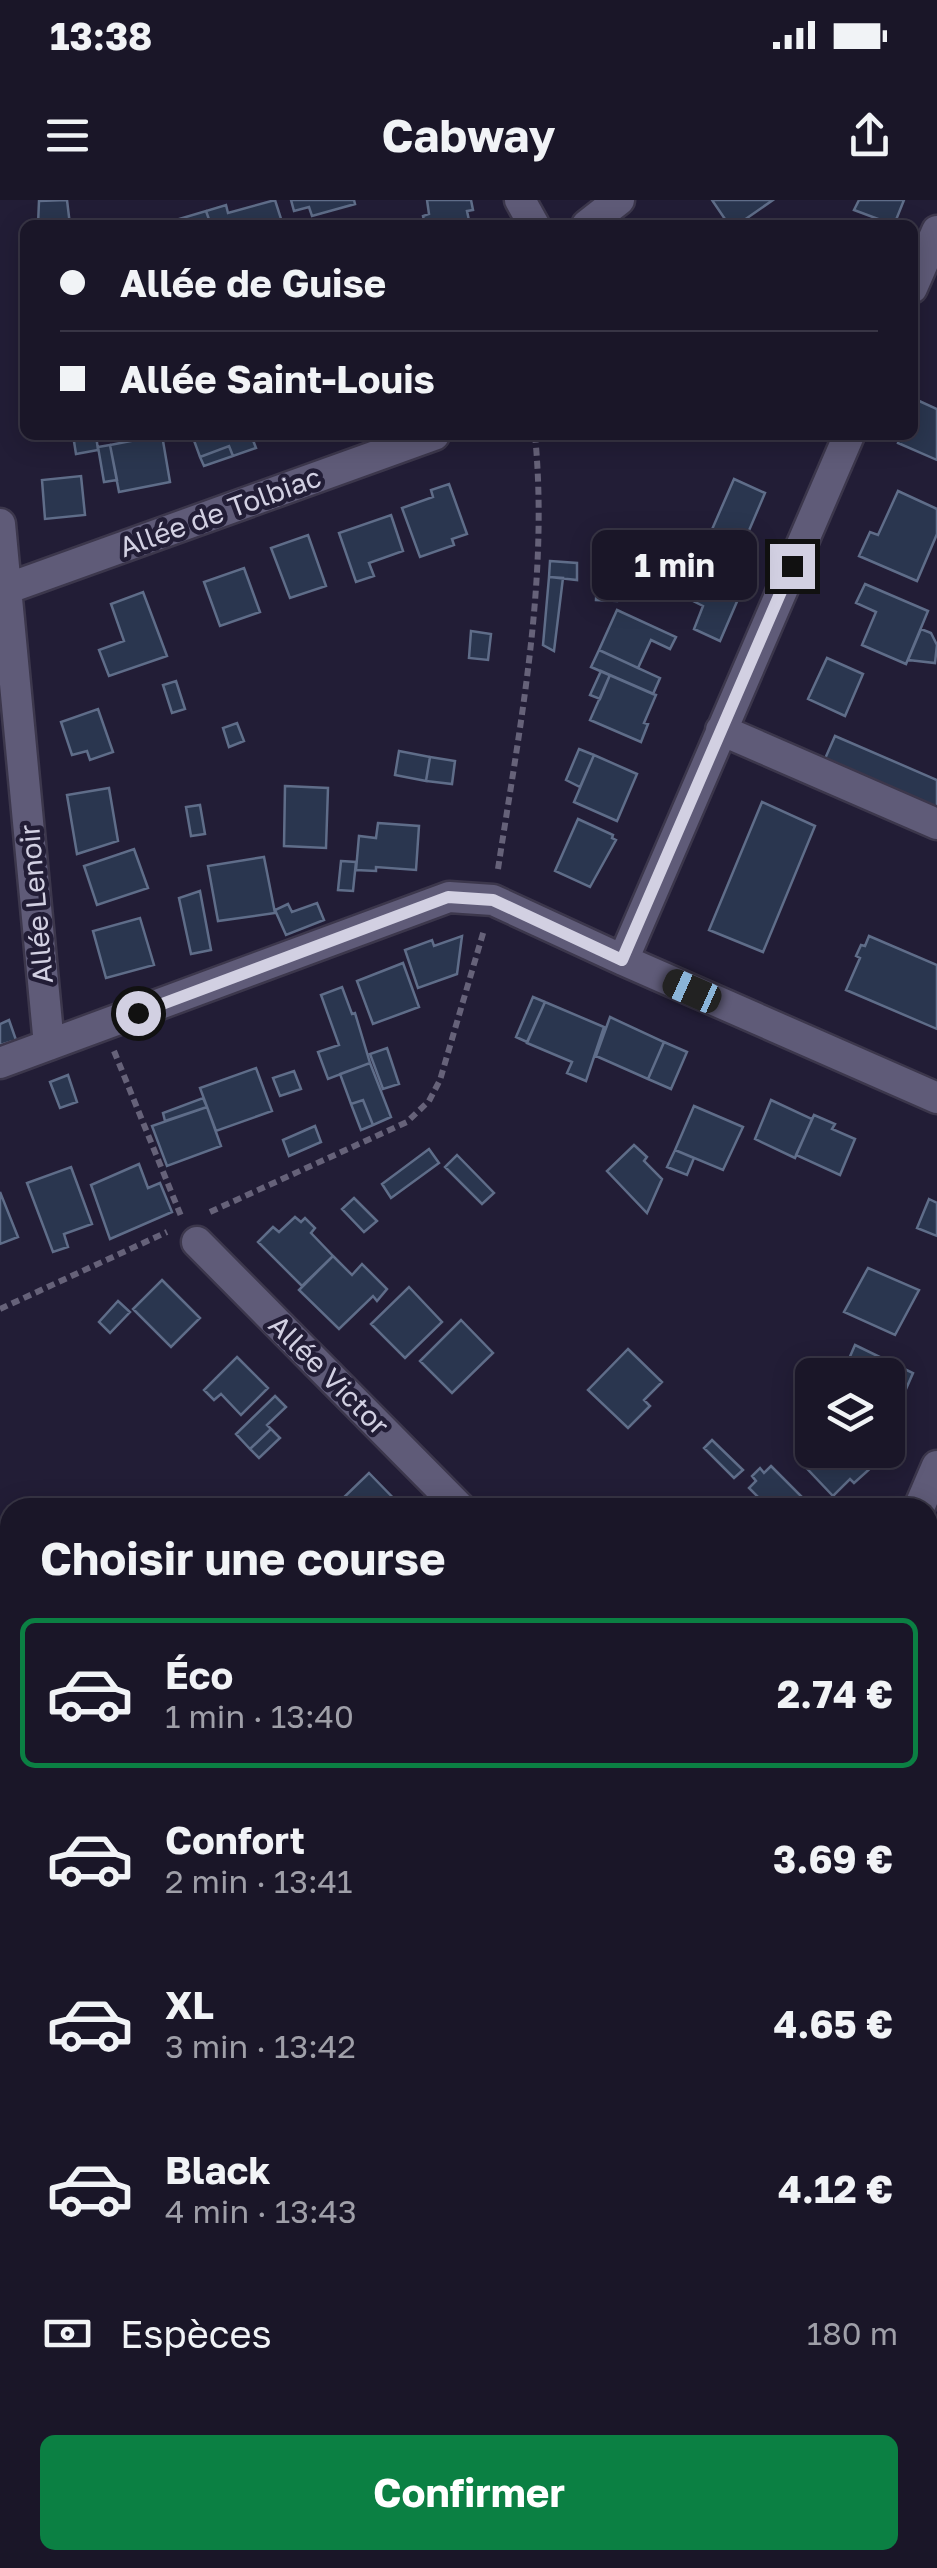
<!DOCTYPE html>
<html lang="fr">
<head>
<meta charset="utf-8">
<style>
	body { margin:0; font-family:"Golos Text",sans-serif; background:#272334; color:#f1f3f6; height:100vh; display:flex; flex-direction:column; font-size:38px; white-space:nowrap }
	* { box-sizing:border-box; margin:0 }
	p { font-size:32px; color:#9f9fa8 }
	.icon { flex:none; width:55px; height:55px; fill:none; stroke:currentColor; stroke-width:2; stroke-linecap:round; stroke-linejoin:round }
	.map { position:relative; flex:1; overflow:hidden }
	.details { position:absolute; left:0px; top:1298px; width:938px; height:1072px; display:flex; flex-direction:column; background:#1a1628; border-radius:30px 30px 0 0; box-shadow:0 5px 25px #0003,0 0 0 2px #383545 }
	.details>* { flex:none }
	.banner { position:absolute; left:20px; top:20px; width:898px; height:220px; border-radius:15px; box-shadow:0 5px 25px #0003,0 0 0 2px #383545; display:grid; align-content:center; height:220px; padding:0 40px; background:#1a1628 }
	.buttons { position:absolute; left:795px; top:1158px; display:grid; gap:20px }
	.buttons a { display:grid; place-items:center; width:110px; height:110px; border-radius:15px; background:#1a1628; box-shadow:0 5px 25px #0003,0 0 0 2px #383545; font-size:50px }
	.end { position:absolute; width:45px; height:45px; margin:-22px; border:12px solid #d2d0e2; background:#111; box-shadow:0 0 0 5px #111 }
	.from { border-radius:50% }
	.bubble { position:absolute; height:70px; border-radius:15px; background:#1a1628; box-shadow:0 5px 25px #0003,0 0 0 2px #383545; font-size:32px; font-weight:700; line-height:70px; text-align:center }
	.car { position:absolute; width:30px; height:60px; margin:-30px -15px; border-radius:12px; box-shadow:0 0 8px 2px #0007; background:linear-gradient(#222 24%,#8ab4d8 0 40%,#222 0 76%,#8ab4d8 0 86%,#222 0) }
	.banner b { display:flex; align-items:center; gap:35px; height:95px; font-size:38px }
	.banner b+b { border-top:2px solid #383545 }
	.banner i { width:25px; height:25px; background:#f1f3f6 }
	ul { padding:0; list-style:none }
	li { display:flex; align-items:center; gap:30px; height:150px; margin:0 20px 15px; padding:0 20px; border:5px solid transparent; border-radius:15px }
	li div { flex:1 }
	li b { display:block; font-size:38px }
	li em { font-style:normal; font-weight:700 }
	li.on { border-color:#0b8043 }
	li>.icon { width:90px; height:90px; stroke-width:1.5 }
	h2 { padding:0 40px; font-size:45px; line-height:120px }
	.pay { display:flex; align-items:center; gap:25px; height:110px; padding:0 40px; font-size:38px }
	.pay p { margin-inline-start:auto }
	.primary-button { display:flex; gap:20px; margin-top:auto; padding:20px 40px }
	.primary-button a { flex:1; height:115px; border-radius:15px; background:#0b8043; color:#fff; font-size:40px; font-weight:700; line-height:115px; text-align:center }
	.status { display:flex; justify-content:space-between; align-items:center; height:70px; padding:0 50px; background:#1a1628; direction:ltr }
	.status svg { height:28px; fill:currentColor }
	header { display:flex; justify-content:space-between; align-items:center; height:130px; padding:0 40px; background:#1a1628; font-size:45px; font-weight:700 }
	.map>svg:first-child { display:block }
	.building { fill:#2a364f; stroke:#5f6d89; stroke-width:2.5 }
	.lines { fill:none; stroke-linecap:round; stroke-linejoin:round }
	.minor-casing { stroke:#3c374c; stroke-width:35 }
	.major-casing { stroke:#3c374c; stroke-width:35 }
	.path { stroke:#666279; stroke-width:6; stroke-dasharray:8 5; stroke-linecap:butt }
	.minor { stroke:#5f5b78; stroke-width:30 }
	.major { stroke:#9e6bb9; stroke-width:30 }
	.route { stroke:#d2d0e2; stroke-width:12 }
	.labels { text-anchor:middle; stroke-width:9; stroke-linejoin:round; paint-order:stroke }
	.street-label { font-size:28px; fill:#d2d0e2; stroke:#221d36 }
</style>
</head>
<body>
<div class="status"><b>13:38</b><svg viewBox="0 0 49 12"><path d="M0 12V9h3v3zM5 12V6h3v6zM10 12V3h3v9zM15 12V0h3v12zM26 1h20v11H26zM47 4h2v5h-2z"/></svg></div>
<header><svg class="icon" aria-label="menu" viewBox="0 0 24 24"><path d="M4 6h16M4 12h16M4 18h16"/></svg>Cabway<svg class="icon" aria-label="share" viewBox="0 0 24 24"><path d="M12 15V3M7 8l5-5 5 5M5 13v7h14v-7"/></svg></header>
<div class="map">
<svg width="937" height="2368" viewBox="0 0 937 2368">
	<rect width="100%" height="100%" fill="#221d36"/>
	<path class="building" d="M67 0 70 25H38L39 1Z
		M275 0 283 25H211L206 11 226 5 228 13Z
		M291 0H354L355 4 312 16 309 7 294 11Z
		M427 0H471L473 10 467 11 470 25H425L423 16 429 14Z
		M712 0H773L737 25H729Z
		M859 0H904L894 25 854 10Z
		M206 11 211 25H159Z
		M917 200 937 209V260L898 243 901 235H912V209Z
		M73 235H96L98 250 76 254Z
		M162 235 170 282 119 292 110 245Z
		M192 235H251L256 248 233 256 229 246 200 257Z
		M110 245 117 280 104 282 98 247Z
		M229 246 233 256 204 266 200 257Z
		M81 276 85 315 45 319 42 280Z
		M734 279 765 293 742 347 710 334Z
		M449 284 467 334 452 339 454 345 420 357 402 308 433 297 431 290Z
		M898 291 937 309V334L917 381 859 356 870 332 878 335Z
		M391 315 403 351 369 363 374 376 356 382 339 333Z
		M308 335 326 386 290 398 271 348Z
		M714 343 754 362 720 441 694 429 703 406 689 399Z
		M550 361 577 363V380L549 377Z
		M244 368 260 412 220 426 204 382Z
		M549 377 563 378 554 451 543 445Z
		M597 379 619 380 617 401 596 400Z
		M865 384 928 411 906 464 862 445 876 412 856 403Z
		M143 392 167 456 109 476 99 450 124 441 111 404Z
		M617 410 676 437 670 449 651 440 638 468 599 450Z
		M921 429 931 433 937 445 935 463 908 460Z
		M471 431 491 434 488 460 469 458Z
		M599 450 660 478 653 494 591 467Z
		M827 458 863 474 845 516 808 499Z
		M601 471 610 475 600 499 590 495Z
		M610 475 656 495 644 523 648 524 641 542 590 520Z
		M176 481 185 509 172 513 163 485Z
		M98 509 113 552 90 560 87 551 72 555 61 522Z
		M237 523 244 541 229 547 223 528Z
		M835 536 937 580V610L824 561Z
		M579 549 594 555 580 587 566 580Z
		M399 551 430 557 426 581 395 575Z
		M594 555 637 574 617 621 574 602Z
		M430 557 455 561 452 584 426 581Z
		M285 586 328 588 326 648 284 646Z
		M109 588 118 641 77 654 67 595Z
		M762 602 815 626 763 752 709 730Z
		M200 605 205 634 191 636 186 607Z
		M578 619 613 635 612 638 616 640 590 687 555 671Z
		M378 623 419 626 416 670 376 667V671L356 670 359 636 376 638Z
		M134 649 148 688 97 705 84 666Z
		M264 657 275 713 218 721 208 666Z
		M341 661 356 662 353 691 338 690Z
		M200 691 211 750 191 754 179 698Z
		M317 703 324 720 286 735 275 710 288 704 292 712Z
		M140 718 154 765 106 778 93 731Z
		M462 736 457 774 418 788 405 750 432 740 434 746Z
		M869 736 937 765V829L846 790 860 758 856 756 861 745 865 746Z
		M403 763 419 807 373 824 357 781Z
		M342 787 352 814 355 813 370 863 328 879 318 852 339 845 321 795Z
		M533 797 545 802 527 842 516 837Z
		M545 802 604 827 586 881 567 873 572 862 527 843Z
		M610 817 664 842 648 879 596 856Z
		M9 820 16 840 0 845V824Z
		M664 842 687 852 671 889 648 879Z
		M387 848 399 884 383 889 370 854Z
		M370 863 391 917 373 925 363 900 351 904 340 874Z
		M256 868 272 911 216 931 200 888Z
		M294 871 301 889 280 896 273 878Z
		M68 875 77 902 60 908 50 882Z
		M203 898 207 907 165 921 163 913Z
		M363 900 373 925 361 930 351 904Z
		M771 900 812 919 795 958 755 939Z
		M694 906 743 927 723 970 675 950Z
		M207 907 221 946 167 966 152 926Z
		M814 915 835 924 832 929 855 939 840 975 796 955Z
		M315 926 321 942 289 956 283 940Z
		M634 945 647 957 644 961 662 979 647 1013 607 971Z
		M429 949 439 963 391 998 382 984Z
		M675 950 694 958 687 975 667 967Z
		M457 955 494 993 482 1004 445 967Z
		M139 964 148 988 160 983 172 1012 110 1039 91 985Z
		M71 967 92 1024 64 1034 68 1047 53 1052 27 983Z
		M0 992 18 1037 0 1044Z
		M354 998 377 1021 364 1032 342 1009Z
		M929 999 937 1003V1036L917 1028Z
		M295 1017 301 1022 305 1018 315 1028 311 1033 333 1056 302 1086 258 1042 273 1027 279 1032Z
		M333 1056 352 1075 362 1064 387 1089 377 1101 373 1096 339 1129 299 1090Z
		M868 1068 919 1090 895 1135 844 1112Z
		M162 1080 200 1118 171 1147 133 1109Z
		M409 1087 442 1122 405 1158 371 1124Z
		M118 1101 130 1112 110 1133 99 1122Z
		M461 1120 493 1153 452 1193 420 1161Z
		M855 1145 913 1173 892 1221 888 1218V1175H842Z
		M628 1149 662 1182 644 1200 650 1206 628 1228 588 1190Z
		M237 1157 268 1188 241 1215 221 1194 214 1200 204 1190Z
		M275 1196 286 1207 267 1225 271 1229 250 1249 236 1234Z
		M271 1229 280 1238 259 1258 250 1249Z
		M712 1240 743 1270 734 1278 704 1248Z
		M812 1242V1250H858L873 1266 854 1283 850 1279 833 1296 796 1257Z
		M771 1266 807 1302 802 1308H769L749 1288 756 1281 752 1276 760 1268 764 1273Z
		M369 1273 403 1308H346L340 1301Z
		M0 1328 10 1341V1361L0 1369Z
		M10 1528V1578L0 1565V1537Z
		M934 1619 937 1620V1657L928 1647V1625Z
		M10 2032V2078L0 2061V2037Z
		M728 2360H744L745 2368H700V2363Z"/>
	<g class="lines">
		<g class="minor-casing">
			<path id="minor" d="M520 0 534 25
				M587 25 619 0
				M912 88 937 31
				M0 324 49 845
				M6 389 434 235
				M721 530 937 624
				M623 760 849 235
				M0 863 449 697 493 700 623 760 937 898
				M197 1042 460 1308
				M919 1308 937 1266
				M928 1461 937 1439
				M0 1780 10 1770
				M0 1907 10 1925
				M928 2133 937 2153
				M928 2311 937 2333
				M228 2360 230 2368
				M653 2360 654 2368"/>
		</g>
		<g class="major-casing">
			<path id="major" d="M928 2129 937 2122
				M612 2368 624 2360"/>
		</g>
		<path class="path" d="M498 669C520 525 549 380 535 235
			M114 851 181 1016
			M210 1012 407 922 429 901 440 880 484 730
			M0 1109 167 1032
			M928 2189 937 2212
			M928 2263 935 2280"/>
		<use href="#minor" class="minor"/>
		<use href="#major" class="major"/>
	</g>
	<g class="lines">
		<path class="route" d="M138 813 448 697 493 700 622 760 792 366"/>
	</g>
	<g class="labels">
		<g class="street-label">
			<text transform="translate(220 312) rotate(-20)" y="10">Allée de Tolbiac</text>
			<text transform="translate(36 704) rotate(-95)" y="10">Allée Lenoir</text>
			<text transform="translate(329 1175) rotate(45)" y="10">Allée Victor</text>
		</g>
	</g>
</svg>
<div class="buttons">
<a><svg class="icon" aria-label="layers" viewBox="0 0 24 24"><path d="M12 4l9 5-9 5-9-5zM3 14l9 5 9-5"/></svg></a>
</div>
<i class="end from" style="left:138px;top:813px"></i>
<i class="end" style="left:792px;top:366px"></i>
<div class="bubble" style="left:592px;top:330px;width:165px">1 min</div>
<i class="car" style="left:692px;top:791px;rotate:294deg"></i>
<div class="banner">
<b><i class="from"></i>Allée de Guise</b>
<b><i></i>Allée Saint-Louis</b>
</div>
<section class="details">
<h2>Choisir une course</h2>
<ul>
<li class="on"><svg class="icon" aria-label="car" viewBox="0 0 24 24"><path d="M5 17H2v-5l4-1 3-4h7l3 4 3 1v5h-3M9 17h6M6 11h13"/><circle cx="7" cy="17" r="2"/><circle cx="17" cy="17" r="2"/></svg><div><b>Éco</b><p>1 min · 13:40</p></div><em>2.74 €</em></li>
<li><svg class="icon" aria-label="car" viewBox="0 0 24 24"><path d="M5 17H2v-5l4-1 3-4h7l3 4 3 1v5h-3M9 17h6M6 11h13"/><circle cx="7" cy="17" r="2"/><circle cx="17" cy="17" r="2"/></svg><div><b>Confort</b><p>2 min · 13:41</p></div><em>3.69 €</em></li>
<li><svg class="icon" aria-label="car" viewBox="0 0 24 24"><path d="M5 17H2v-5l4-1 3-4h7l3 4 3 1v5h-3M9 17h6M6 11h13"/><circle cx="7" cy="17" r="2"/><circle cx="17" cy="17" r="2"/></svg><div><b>XL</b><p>3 min · 13:42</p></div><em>4.65 €</em></li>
<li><svg class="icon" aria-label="car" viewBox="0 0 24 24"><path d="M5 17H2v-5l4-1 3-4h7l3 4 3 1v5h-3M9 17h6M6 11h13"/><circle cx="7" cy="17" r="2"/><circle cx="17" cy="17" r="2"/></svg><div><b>Black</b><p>4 min · 13:43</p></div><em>4.12 €</em></li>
</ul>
<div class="pay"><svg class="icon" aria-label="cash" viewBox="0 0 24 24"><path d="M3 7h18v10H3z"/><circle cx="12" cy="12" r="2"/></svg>Espèces<p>180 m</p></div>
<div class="primary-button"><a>Confirmer</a></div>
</section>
</div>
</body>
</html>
